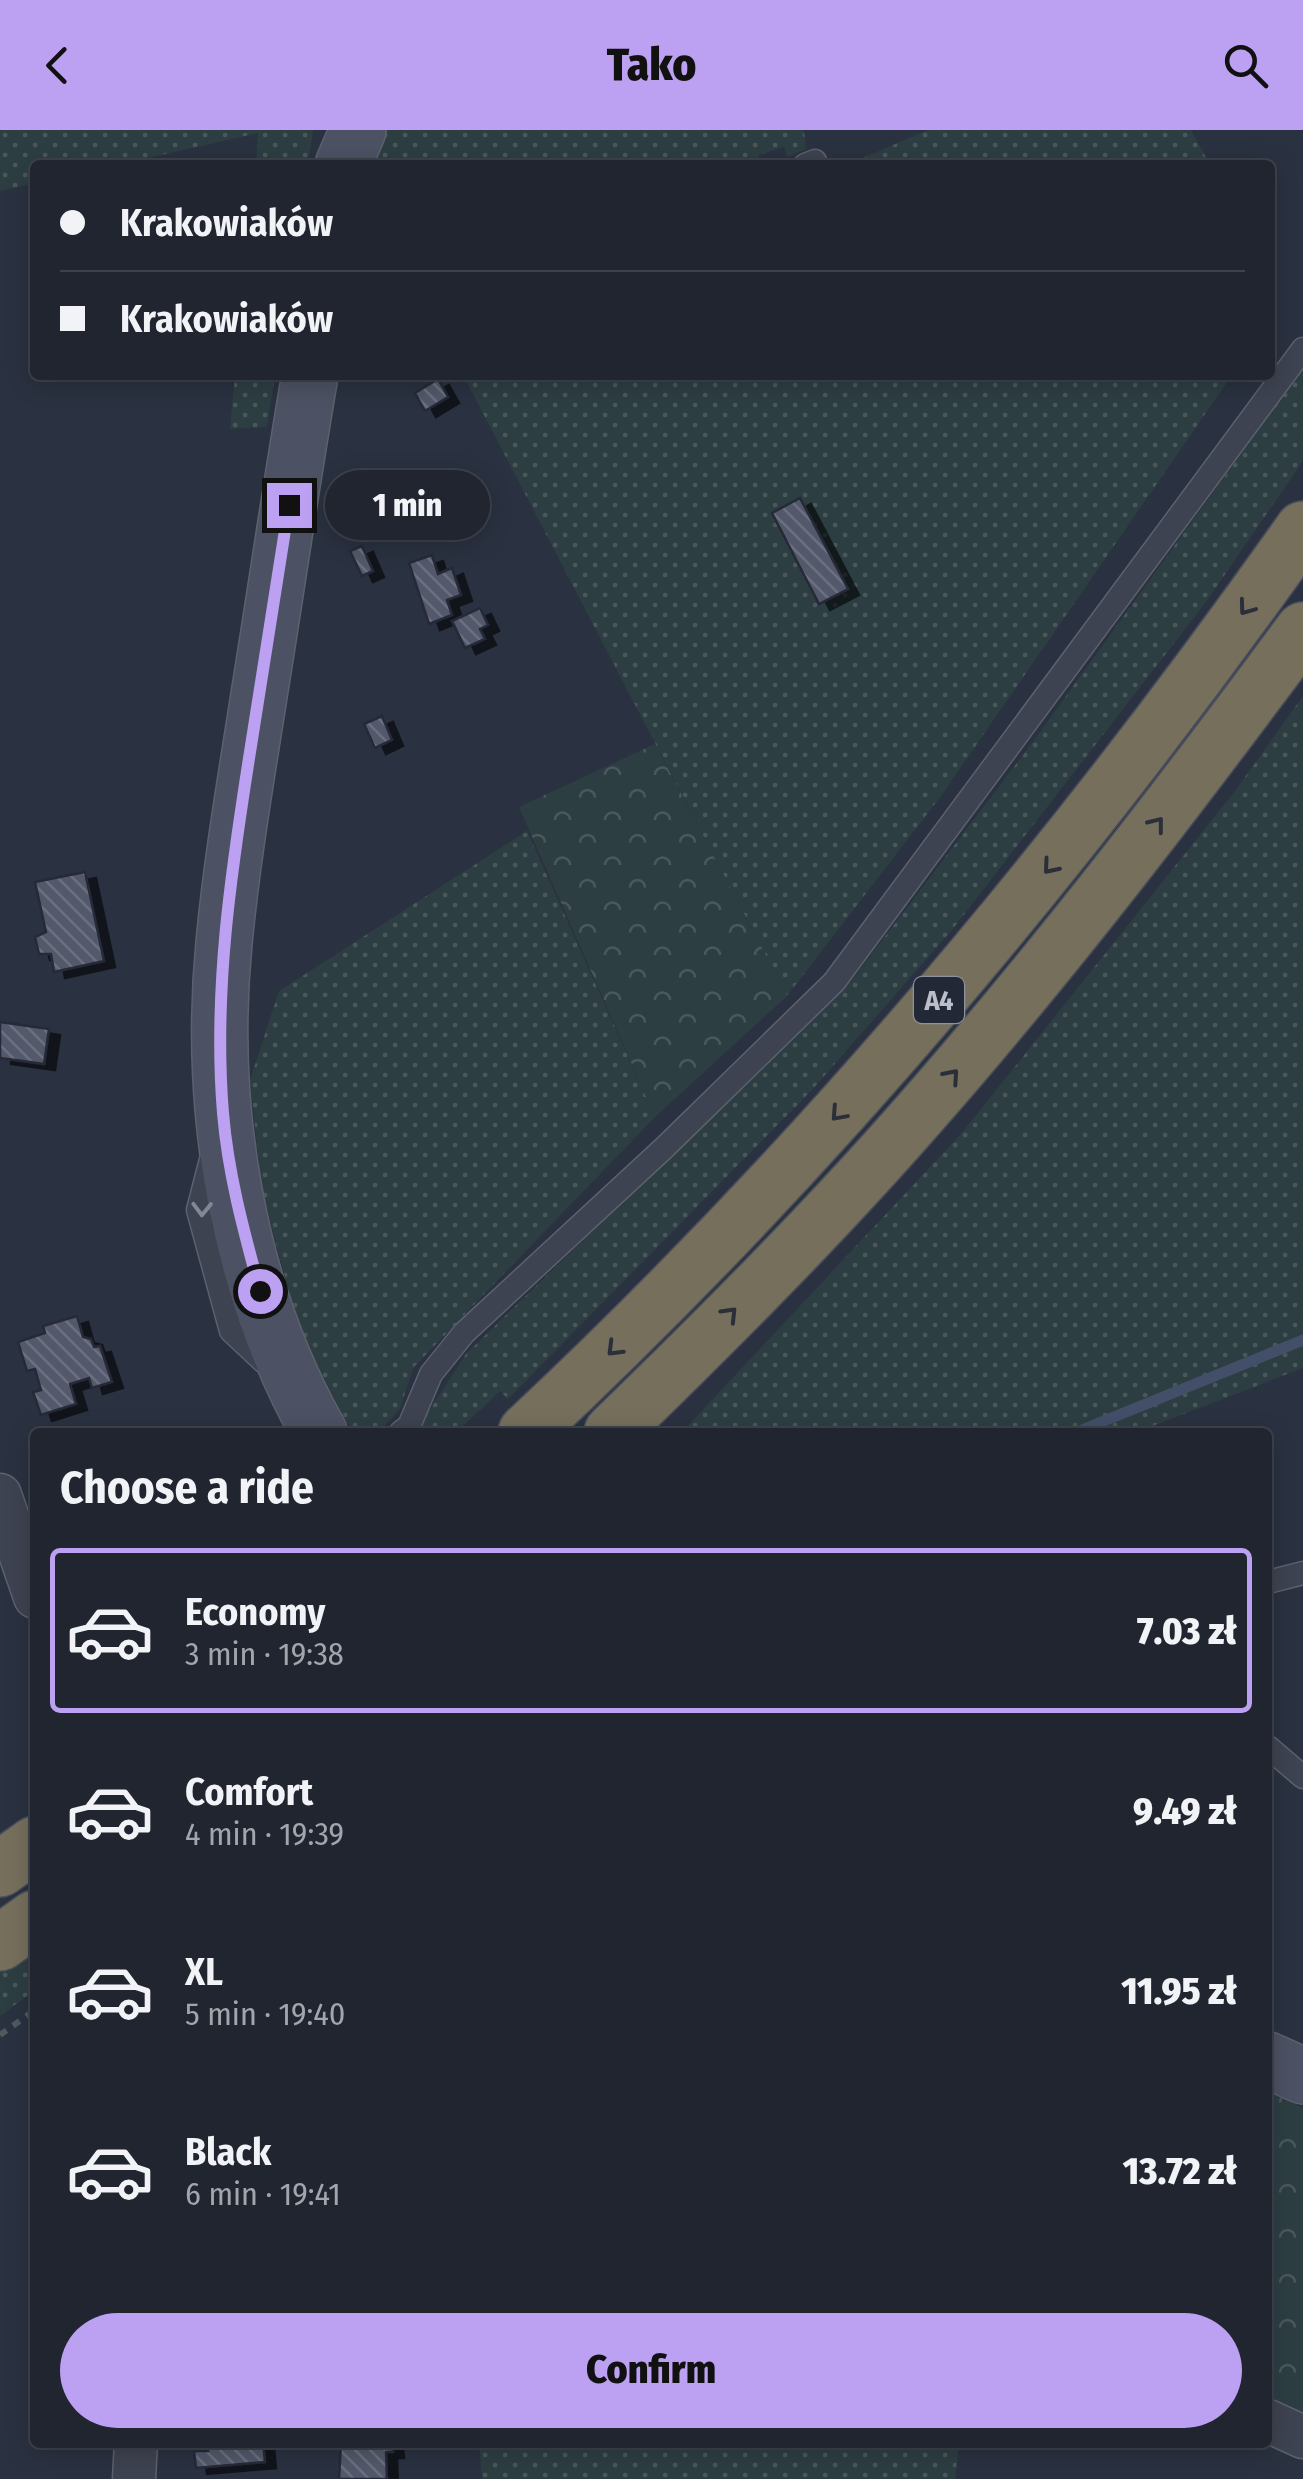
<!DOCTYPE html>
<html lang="en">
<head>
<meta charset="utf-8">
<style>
	body { margin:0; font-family:"Fira Sans Condensed",sans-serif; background:#2d313c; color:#f1f3f6; height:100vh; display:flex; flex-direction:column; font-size:38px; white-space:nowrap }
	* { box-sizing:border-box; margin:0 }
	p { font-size:32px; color:#a2a5ab }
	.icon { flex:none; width:55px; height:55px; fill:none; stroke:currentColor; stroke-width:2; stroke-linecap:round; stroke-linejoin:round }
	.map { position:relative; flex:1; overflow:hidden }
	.side { position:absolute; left:30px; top:1298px; width:1242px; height:1020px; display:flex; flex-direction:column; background:#202530; border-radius:10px; box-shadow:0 5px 25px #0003,0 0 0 2px #3d424c }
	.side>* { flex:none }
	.hud { position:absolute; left:30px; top:30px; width:1245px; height:220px; border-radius:10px; box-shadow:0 5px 25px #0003,0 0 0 2px #3d424c; display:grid; align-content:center; height:220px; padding:0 30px; background:#202530 }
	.end { position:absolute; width:45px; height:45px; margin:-22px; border:12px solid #bca0f2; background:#111; box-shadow:0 0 0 5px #111 }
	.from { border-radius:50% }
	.bubble { position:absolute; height:70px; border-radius:35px; background:#202530; box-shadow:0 5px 25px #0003,0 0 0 2px #3d424c; font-size:32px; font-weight:800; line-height:70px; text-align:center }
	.hud b { display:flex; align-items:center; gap:35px; height:95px; font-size:38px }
	.hud b+b { border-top:2px solid #3d424c }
	.hud i { width:25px; height:25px; background:#f1f3f6 }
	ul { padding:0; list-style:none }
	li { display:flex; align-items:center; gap:30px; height:165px; margin:0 20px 15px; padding:0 10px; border:5px solid transparent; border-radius:10px }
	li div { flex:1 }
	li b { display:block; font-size:38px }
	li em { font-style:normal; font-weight:800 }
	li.on { border-color:#bca0f2 }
	li>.icon { width:90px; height:90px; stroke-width:1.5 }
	h2 { padding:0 30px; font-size:45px; line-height:120px }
	.action { display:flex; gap:20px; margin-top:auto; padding:20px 30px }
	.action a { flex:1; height:115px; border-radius:60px; background:#bca0f2; color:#111; font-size:40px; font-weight:800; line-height:115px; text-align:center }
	header { display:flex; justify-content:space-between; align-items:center; height:130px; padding:0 30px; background:#bca0f2; color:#111; font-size:45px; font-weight:800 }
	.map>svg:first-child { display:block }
	.green { fill:url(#green-dots) }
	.forest { fill:url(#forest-crowns) }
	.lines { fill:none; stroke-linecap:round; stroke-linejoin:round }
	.stream { stroke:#434f69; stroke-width:11 }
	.building { fill:url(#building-back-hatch); stroke:#252a38; stroke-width:2.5; filter:url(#shadow) }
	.service-casing { stroke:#5c616e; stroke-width:25 }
	.minor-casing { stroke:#5c616e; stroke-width:45 }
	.secondary-casing { stroke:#5c616e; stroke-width:58 }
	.motorway-casing { stroke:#494e5b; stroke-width:58 }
	.path { stroke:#4c5b60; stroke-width:6; stroke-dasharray:8 8; stroke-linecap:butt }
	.service { stroke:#3e4351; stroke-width:22 }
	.minor { stroke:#3e4351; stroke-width:42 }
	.secondary { stroke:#4c5263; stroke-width:55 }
	.motorway { stroke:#766f5c; stroke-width:55 }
	.oneway { stroke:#2a2f3a }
	.oneway2 { stroke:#838794 }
	.route { stroke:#bca0f2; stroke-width:12 }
	.labels { text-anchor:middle; stroke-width:9; stroke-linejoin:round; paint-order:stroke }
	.shield { fill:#222836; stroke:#8d929e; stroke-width:2.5 }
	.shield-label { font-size:28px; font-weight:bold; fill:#bbbfcb }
</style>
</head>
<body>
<header><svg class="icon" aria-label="back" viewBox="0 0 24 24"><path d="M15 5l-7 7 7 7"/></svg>Tako<svg class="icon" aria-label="search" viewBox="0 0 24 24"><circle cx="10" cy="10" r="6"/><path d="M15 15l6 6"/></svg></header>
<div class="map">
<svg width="1303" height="2349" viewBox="0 0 1303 2349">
	<defs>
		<pattern id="green-dots" width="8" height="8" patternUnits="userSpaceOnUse" patternTransform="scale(2.5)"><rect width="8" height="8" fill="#2d3e42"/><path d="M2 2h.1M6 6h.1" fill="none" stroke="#4a585c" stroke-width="1.8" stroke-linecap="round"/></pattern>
		<pattern id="forest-crowns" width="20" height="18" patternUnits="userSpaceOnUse" patternTransform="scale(2.5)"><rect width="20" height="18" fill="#2d3e42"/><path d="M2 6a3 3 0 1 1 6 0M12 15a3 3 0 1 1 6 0" fill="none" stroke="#4a585c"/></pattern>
		<pattern id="building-back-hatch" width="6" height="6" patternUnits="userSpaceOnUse" patternTransform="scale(2.5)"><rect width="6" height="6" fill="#53596b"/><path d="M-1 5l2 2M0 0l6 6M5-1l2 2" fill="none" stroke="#6a6f7f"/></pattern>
		<filter id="shadow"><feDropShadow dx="11" dy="6" stdDeviation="0" flood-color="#0009"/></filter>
	</defs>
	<rect width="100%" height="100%" fill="#2a3140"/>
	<path class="green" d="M0 0H313L308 35H256L258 3 117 35H35V53L0 61Z
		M382 0H804L806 19 788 27 784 17 759 25 757 35H373Z
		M928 0H1191L1210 35H846Z
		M1303 238V331L1206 472 952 800 811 961 508 1269 500 1261 457 1302H415L466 1224 852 850 1032 613Z
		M235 245H275L267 297 230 299Z
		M463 245H1232L941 666 787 866Z
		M1303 566V1238L1137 1302H682L961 1004 1235 661Z
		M527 701 655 987 413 1238 400 1279 379 1302H352L299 1199 262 1061 250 950 279 861Z
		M35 1817V1860L0 1886V1842Z
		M479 2313V2312L959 2313 955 2349H482Z"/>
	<path class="forest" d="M655 614 787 866 655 987 519 677Z
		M1268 1962 1303 1978V2294L1268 2278Z"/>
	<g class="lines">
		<path class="stream" d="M1077 1302 1303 1210"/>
	</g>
	<path class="building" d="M438 249 448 267 425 281 415 263Z
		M800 368 848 459 819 474 772 383Z
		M362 416 373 441 362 446 350 421Z
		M432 425 438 444 452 438 461 465 447 470 452 485 429 494 409 433Z
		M480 478 488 495 480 499 485 509 465 518 452 491Z
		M382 586 392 610 375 618 364 594Z
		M85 742 104 831 54 842 51 824H39L35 807 46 802 35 752Z
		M0 892 49 899 44 934 0 928Z
		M77 1186 83 1207 91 1209 94 1217 100 1216 112 1252 92 1258 89 1248 70 1254 76 1274 41 1285 33 1262 41 1260 35 1239 27 1241 18 1212 45 1203 43 1196Z
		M207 2312H263L265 2332 196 2338 194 2321H208Z
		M341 2312H392L393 2322H386L387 2349H339Z"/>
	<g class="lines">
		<g class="service-casing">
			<path id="service" d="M805 35 815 31
				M213 1022 198 1080 231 1201 263 1231 271 1235
				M401 1302 409 1296 431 1244 464 1203 664 1018 834 852 1303 219
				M1268 1452 1303 1443
				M1268 1617 1303 1647"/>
		</g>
		<g class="minor-casing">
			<path id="minor" d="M0 1365 35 1467
				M1268 2291 1303 2307
				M134 2349 136 2312"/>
		</g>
		<g class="secondary-casing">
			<path id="secondary" d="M343 35 358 0
				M310 245C292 349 277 454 260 559 247 643 232 728 224 813 208 978 237 1157 319 1302
				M1268 1930 1303 1946"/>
		</g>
		<g class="motorway-casing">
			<path id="motorway" d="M526 1302C817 1030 1073 724 1303 399
				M612 1302C720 1197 828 1089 927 975 1060 823 1183 662 1303 500
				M0 1739 35 1714
				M0 1813 35 1788"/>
		</g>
		<path class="path" d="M0 1905 35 1880"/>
		<use href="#service" class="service"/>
		<use href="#minor" class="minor"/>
		<use href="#secondary" class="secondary"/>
		<use href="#motorway" class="motorway"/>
	</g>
	<defs><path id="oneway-chevron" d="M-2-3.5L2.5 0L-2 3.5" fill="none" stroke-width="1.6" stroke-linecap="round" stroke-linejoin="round" transform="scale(2.5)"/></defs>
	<g class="oneway">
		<use href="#oneway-chevron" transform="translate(1246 478) rotate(126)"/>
		<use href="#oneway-chevron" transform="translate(1157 694) rotate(-52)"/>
		<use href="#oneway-chevron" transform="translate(1050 737) rotate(130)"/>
		<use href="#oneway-chevron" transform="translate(952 946) rotate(-49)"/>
		<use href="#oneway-chevron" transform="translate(838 984) rotate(132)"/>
		<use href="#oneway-chevron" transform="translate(730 1184) rotate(-46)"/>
		<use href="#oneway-chevron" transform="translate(614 1219) rotate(135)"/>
	</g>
	<use class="oneway2" href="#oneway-chevron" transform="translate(202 1079) rotate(91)"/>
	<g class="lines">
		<path class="route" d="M260 1161C244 1102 228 1044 223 983 213 862 231 742 250 622 263 539 276 457 289 375"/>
	</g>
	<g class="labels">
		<rect class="shield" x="914" y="847" width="50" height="46" rx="8"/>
		<g class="shield-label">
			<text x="939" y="880">A4</text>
		</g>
	</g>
</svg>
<i class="end from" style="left:260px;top:1161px"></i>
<i class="end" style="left:289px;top:375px"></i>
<div class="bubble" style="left:325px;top:340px;width:165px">1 min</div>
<div class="hud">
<b><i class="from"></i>Krakowiaków</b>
<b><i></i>Krakowiaków</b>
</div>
<section class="side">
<h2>Choose a ride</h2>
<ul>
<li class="on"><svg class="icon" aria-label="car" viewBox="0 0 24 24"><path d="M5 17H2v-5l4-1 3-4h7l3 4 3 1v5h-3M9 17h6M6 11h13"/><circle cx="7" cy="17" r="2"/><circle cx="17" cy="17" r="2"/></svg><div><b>Economy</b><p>3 min · 19:38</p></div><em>7.03 zł</em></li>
<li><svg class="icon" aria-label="car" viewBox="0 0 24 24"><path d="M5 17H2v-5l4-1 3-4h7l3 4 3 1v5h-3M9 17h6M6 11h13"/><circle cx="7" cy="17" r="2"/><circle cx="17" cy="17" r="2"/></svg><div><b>Comfort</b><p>4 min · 19:39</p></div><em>9.49 zł</em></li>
<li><svg class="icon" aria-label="car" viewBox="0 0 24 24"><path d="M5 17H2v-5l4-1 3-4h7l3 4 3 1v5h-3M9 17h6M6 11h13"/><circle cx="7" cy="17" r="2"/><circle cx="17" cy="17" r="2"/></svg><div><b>XL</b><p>5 min · 19:40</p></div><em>11.95 zł</em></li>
<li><svg class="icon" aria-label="car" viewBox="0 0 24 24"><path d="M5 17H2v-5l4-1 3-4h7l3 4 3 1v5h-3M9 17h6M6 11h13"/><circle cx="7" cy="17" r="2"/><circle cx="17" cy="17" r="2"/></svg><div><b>Black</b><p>6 min · 19:41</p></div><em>13.72 zł</em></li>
</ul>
<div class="action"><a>Confirm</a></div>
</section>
</div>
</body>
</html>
